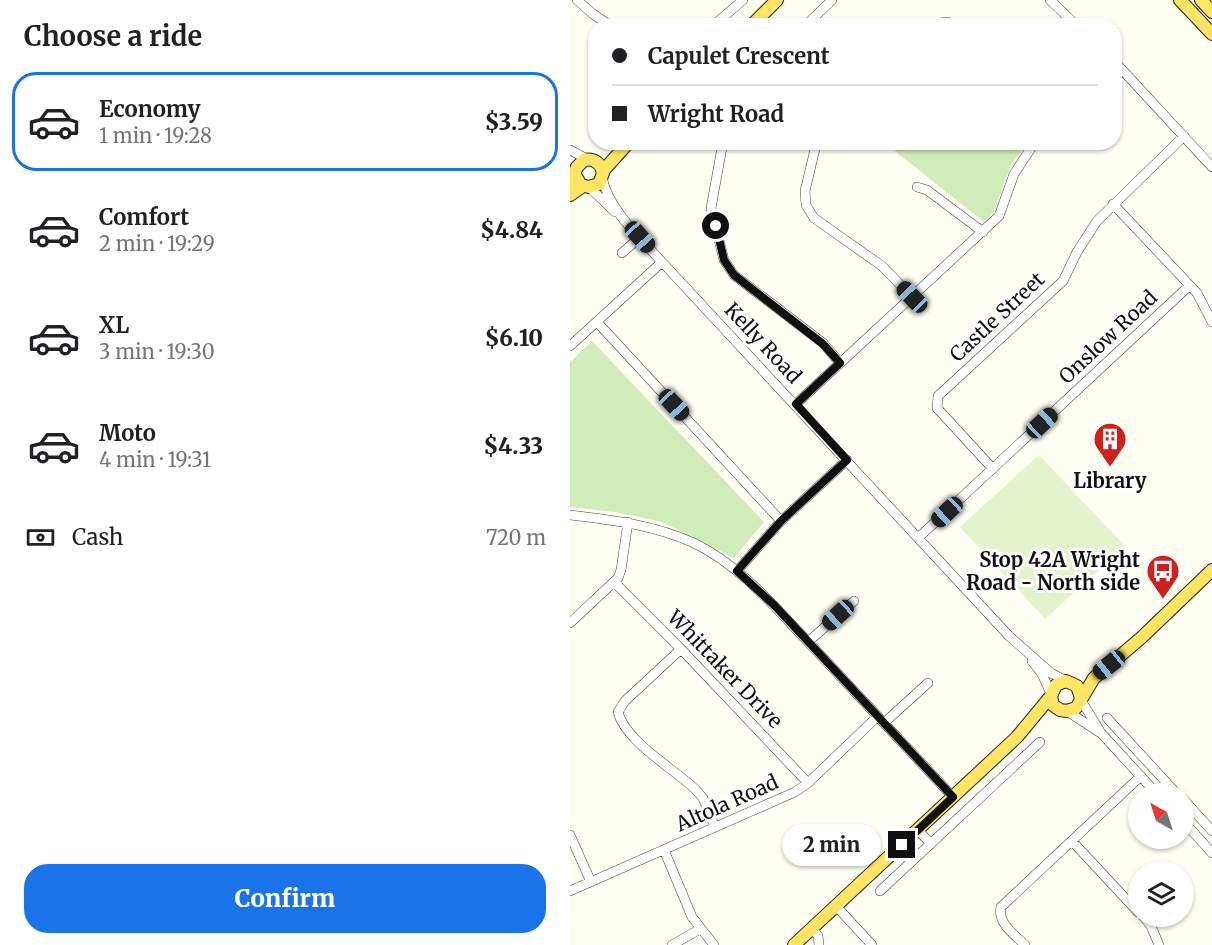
<!DOCTYPE html>
<html lang="en">
<head>
<meta charset="utf-8">
<style>
	body { margin:0; font-family:Merriweather,serif; background:#f6f6f6; color:#202124; height:100vh; display:flex; flex-direction:column; font-size:22px; white-space:nowrap }
	* { box-sizing:border-box; margin:0 }
	p { font-size:20px; color:#757577 }
	.icon { flex:none; width:33px; height:33px; fill:none; stroke:currentColor; stroke-width:2; stroke-linecap:round; stroke-linejoin:round }
	.map { position:relative; flex:1; overflow:hidden }
	.panel { display:flex; flex-direction:column; background:#fff; width:570px }
	.panel>* { flex:none }
	.top-card { position:absolute; left:18px; top:18px; width:534px; height:132px; border-radius:24px; box-shadow:0 2px 4px #0004; display:grid; align-content:center; height:132px; padding:0 24px; background:#fff }
	.needle { width:39px; rotate:321deg }
	.fabs { position:absolute; left:558px; top:783px; display:grid; gap:12px }
	.fabs a { display:grid; place-items:center; width:66px; height:66px; border-radius:50%; background:#fff; box-shadow:0 2px 4px #0004; font-size:30px }
	.end { position:absolute; width:27px; height:27px; margin:-14px; border:8px solid #101010; background:#fff; box-shadow:0 0 0 3px #fff }
	.from { border-radius:50% }
	.bubble { position:absolute; height:42px; border-radius:21px; background:#fff; box-shadow:0 2px 4px #0004; font-size:20px; font-weight:800; line-height:42px; text-align:center }
	.car { position:absolute; width:18px; height:36px; margin:-18px -9px; border-radius:8px; box-shadow:0 0 4px 2px #0007; background:linear-gradient(#222 24%,#8ab4d8 0 40%,#222 0 76%,#8ab4d8 0 86%,#222 0) }
	.top-card b { display:flex; align-items:center; gap:21px; height:57px; font-size:22px }
	.top-card b+b { border-top:2px solid #e0e0e0 }
	.top-card i { width:15px; height:15px; background:#202124 }
	ul { padding:0; list-style:none }
	li { display:flex; align-items:center; gap:18px; height:99px; margin:0 12px 9px; padding:0 12px; border:3px solid transparent; border-radius:24px }
	li div { flex:1 }
	li b { display:block; font-size:22px }
	li em { font-style:normal; font-weight:800 }
	li.selected { border-color:#1a73e8 }
	li>.icon { width:54px; height:54px; stroke-width:1.5 }
	h2 { padding:0 24px; font-size:27px; line-height:72px }
	.pay { display:flex; align-items:center; gap:15px; height:66px; padding:0 24px; font-size:22px }
	.pay p { margin-inline-start:auto }
	.action { display:flex; gap:12px; margin-top:auto; padding:12px 24px }
	.action a { flex:1; height:69px; border-radius:24px; background:#1a73e8; color:#fff; font-size:24px; font-weight:800; line-height:69px; text-align:center }
	main { display:flex; flex:1; min-height:0 }
	.map>svg:first-child { display:block }
	.park { fill:#d0edb9 }
	.pitch { fill:#e3f4cc }
	.lines { fill:none; stroke-linecap:round; stroke-linejoin:round }
	.minor-casing { stroke:#434343; stroke-width:10 }
	.major-casing { stroke:#212121; stroke-width:14 }
	.minor { stroke:#fff; stroke-width:9 }
	.major { stroke:#ffe563; stroke-width:12 }
	.route { stroke:#101010; stroke-width:8 }
	.labels { text-anchor:middle; stroke-width:6; stroke-linejoin:round; paint-order:stroke }
	.street-label { font-size:20px; fill:#101010; stroke:#fff }
	.poi-label { font-size:20px; font-weight:bold; fill:#101010; stroke:#fff }
</style>
</head>
<body>
<main>
<section class="panel">
<h2>Choose a ride</h2>
<ul>
<li class="selected"><svg class="icon" aria-label="car" viewBox="0 0 24 24"><path d="M5 17H2v-5l4-1 3-4h7l3 4 3 1v5h-3M9 17h6M6 11h13"/><circle cx="7" cy="17" r="2"/><circle cx="17" cy="17" r="2"/></svg><div><b>Economy</b><p>1 min · 19:28</p></div><em>$3.59</em></li>
<li><svg class="icon" aria-label="car" viewBox="0 0 24 24"><path d="M5 17H2v-5l4-1 3-4h7l3 4 3 1v5h-3M9 17h6M6 11h13"/><circle cx="7" cy="17" r="2"/><circle cx="17" cy="17" r="2"/></svg><div><b>Comfort</b><p>2 min · 19:29</p></div><em>$4.84</em></li>
<li><svg class="icon" aria-label="car" viewBox="0 0 24 24"><path d="M5 17H2v-5l4-1 3-4h7l3 4 3 1v5h-3M9 17h6M6 11h13"/><circle cx="7" cy="17" r="2"/><circle cx="17" cy="17" r="2"/></svg><div><b>XL</b><p>3 min · 19:30</p></div><em>$6.10</em></li>
<li><svg class="icon" aria-label="car" viewBox="0 0 24 24"><path d="M5 17H2v-5l4-1 3-4h7l3 4 3 1v5h-3M9 17h6M6 11h13"/><circle cx="7" cy="17" r="2"/><circle cx="17" cy="17" r="2"/></svg><div><b>Moto</b><p>4 min · 19:31</p></div><em>$4.33</em></li>
</ul>
<div class="pay"><svg class="icon" aria-label="cash" viewBox="0 0 24 24"><path d="M3 7h18v10H3z"/><circle cx="12" cy="12" r="2"/></svg>Cash<p>720 m</p></div>
<div class="action"><a>Confirm</a></div>
</section>
<div class="map">
<svg width="642" height="945" viewBox="0 0 642 945">
	<rect width="100%" height="100%" fill="#fffef3"/>
	<path class="park" d="M315 143H457L441 165 424 211 414 222Z
		M22 341 194 522 164 558 92 522 45 512 0 507V362Z"/>
	<path class="pitch" d="M469 455 555 546 475 619 390 527Z"/>
	<g class="lines">
		<g class="minor-casing">
			<path id="minor" d="M7 0 23 14 41 26
				M480 0 507 26
				M143 26 173 0
				M235 26 262 0
				M367 26 370 23 378 22 381 26
				M544 61 642 167
				M153 142 141 208 154 260 164 275 253 343 270 363
				M248 142 245 149 235 191 236 205 244 218 312 266 342 297
				M0 150 17 159
				M32 177C38 209 71 239 92 262L439 636 481 673 496 681
				M19 187 45 212
				M347 187 357 190 413 232
				M543 204 627 293 642 322
				M52 253 70 237
				M27 322 211 521
				M0 346 92 262
				M226 404 429 216 444 174 465 142
				M423 469 367 408 368 396 493 281 507 252 527 221 614 136
				M0 515C43 520 84 525 124 543 173 567 206 609 243 647 290 697 336 747 383 797
				M348 538 619 286
				M167 571 211 521 277 460
				M44 582 111 649 238 783
				M0 623 48 578 51 570 58 522
				M238 642 284 601
				M111 649 55 701 48 712C55 741 104 769 125 789L133 798 145 827
				M462 661 472 674 481 694
				M511 700 531 733 587 794
				M497 711 529 732
				M537 718 607 794
				M314 723 358 683
				M614 800 642 831
				M614 822 642 853
				M348 830 361 844
				M0 835 21 882
				M502 841 568 912
				M94 850 122 917 144 945
				M0 891 225 792 238 783 308 716
				M310 891 470 742
				M266 906 302 945
				M573 916 581 926 589 945
				M242 928 248 936 249 945
				M102 945 130 929
				M455 945C445 935 427 923 431 907L571 776"/>
		</g>
		<g class="major-casing">
			<path id="major" d="M610 0 642 34
				M631 0 642 12
				M181 26 207 0
				M33 171 59 142
				M0 184 7 167 14 160C24 158 31 163 33 173L29 184 19 187 11 185 5 175
				M0 195 13 186
				M511 698 507 686 496 681 486 685 481 696 483 705 490 710 497 711 506 708 524 678 571 638 642 570
				M224 945 447 737 481 696"/>
		</g>
		<use href="#minor" class="minor"/>
		<use href="#major" class="major"/>
	</g>
	<g class="lines">
		<path class="route" d="M146 226 154 260 164 275 253 344 270 363 226 404 277 460 211 521 167 571 205 606 383 797 332 845"/>
	</g>
	<defs>
		<g id="building-pin" transform="scale(1.725)"><path d="M0 17L-7.5 6A9.5 9.5 0 1 1 7.5 6Z" fill="#cc211c" stroke="#fff"/><path d="M-4-6H4V6H1V3H-1V6H-4ZM-2.5-4.3h1.7v1.8h-1.7ZM.8-4.3h1.7v1.8H.8ZM-2.5-1h1.7V.8h-1.7ZM.8-1h1.7V.8H.8Z" fill="#fff"/></g>
		<g id="bus-pin" transform="scale(1.725)"><path d="M0 17L-7.5 6A9.5 9.5 0 1 1 7.5 6Z" fill="#cc211c" stroke="#fff"/><path d="M-5-6H5V4H4V6H2V4H-2V6H-4V4H-5ZM-3.5-4V0h7V-4ZM-3.5 1.2v1.5H-2V1.2ZM2 1.2v1.5H3.5V1.2Z" fill="#fff"/></g>
	</defs>
	<g fill-rule="evenodd">
		<use href="#building-pin" x="540" y="439"/>
		<use href="#bus-pin" x="593" y="571"/>
	</g>
	<g class="labels">
		<g class="street-label">
			<text transform="translate(427 317) rotate(-43)" y="7">Castle Street</text>
			<text transform="translate(538 337) rotate(-43)" y="7">Onslow Road</text>
			<text transform="translate(193 343) rotate(47)" y="7">Kelly Road</text>
			<text transform="translate(155 669) rotate(46)" y="7">Whittaker Drive</text>
			<text transform="translate(157 803) rotate(-24)" y="7">Altola Road</text>
		</g>
		<g class="poi-label">
			<text x="540" y="488">Library</text>
			<text x="570" y="567" text-anchor="end">Stop 42A Wright<tspan x="570" dy="23">Road - North side</tspan></text>
		</g>
	</g>
</svg>
<div class="fabs">
<a><svg class="needle" viewBox="-14 -14 28 28"><path d="M0-13l5 13h-10z" fill="#e53935"/><path d="M0 13l5-13h-10z" fill="#757577"/></svg></a>
<a><svg class="icon" aria-label="layers" viewBox="0 0 24 24"><path d="M12 4l9 5-9 5-9-5zM3 14l9 5 9-5"/></svg></a>
</div>
<i class="end from" style="left:146px;top:226px"></i>
<i class="end" style="left:332px;top:845px"></i>
<div class="bubble" style="left:212px;top:824px;width:99px">2 min</div>
<i class="car" style="left:70px;top:237px;rotate:138deg"></i>
<i class="car" style="left:342px;top:297px;rotate:316deg"></i>
<i class="car" style="left:104px;top:405px;rotate:137deg"></i>
<i class="car" style="left:472px;top:423px;rotate:47deg"></i>
<i class="car" style="left:377px;top:512px;rotate:227deg"></i>
<i class="car" style="left:268px;top:615px;rotate:228deg"></i>
<i class="car" style="left:539px;top:665px;rotate:231deg"></i>
<div class="top-card">
<b><i class="from"></i>Capulet Crescent</b>
<b><i></i>Wright Road</b>
</div>
</div>
</main>
</body>
</html>
